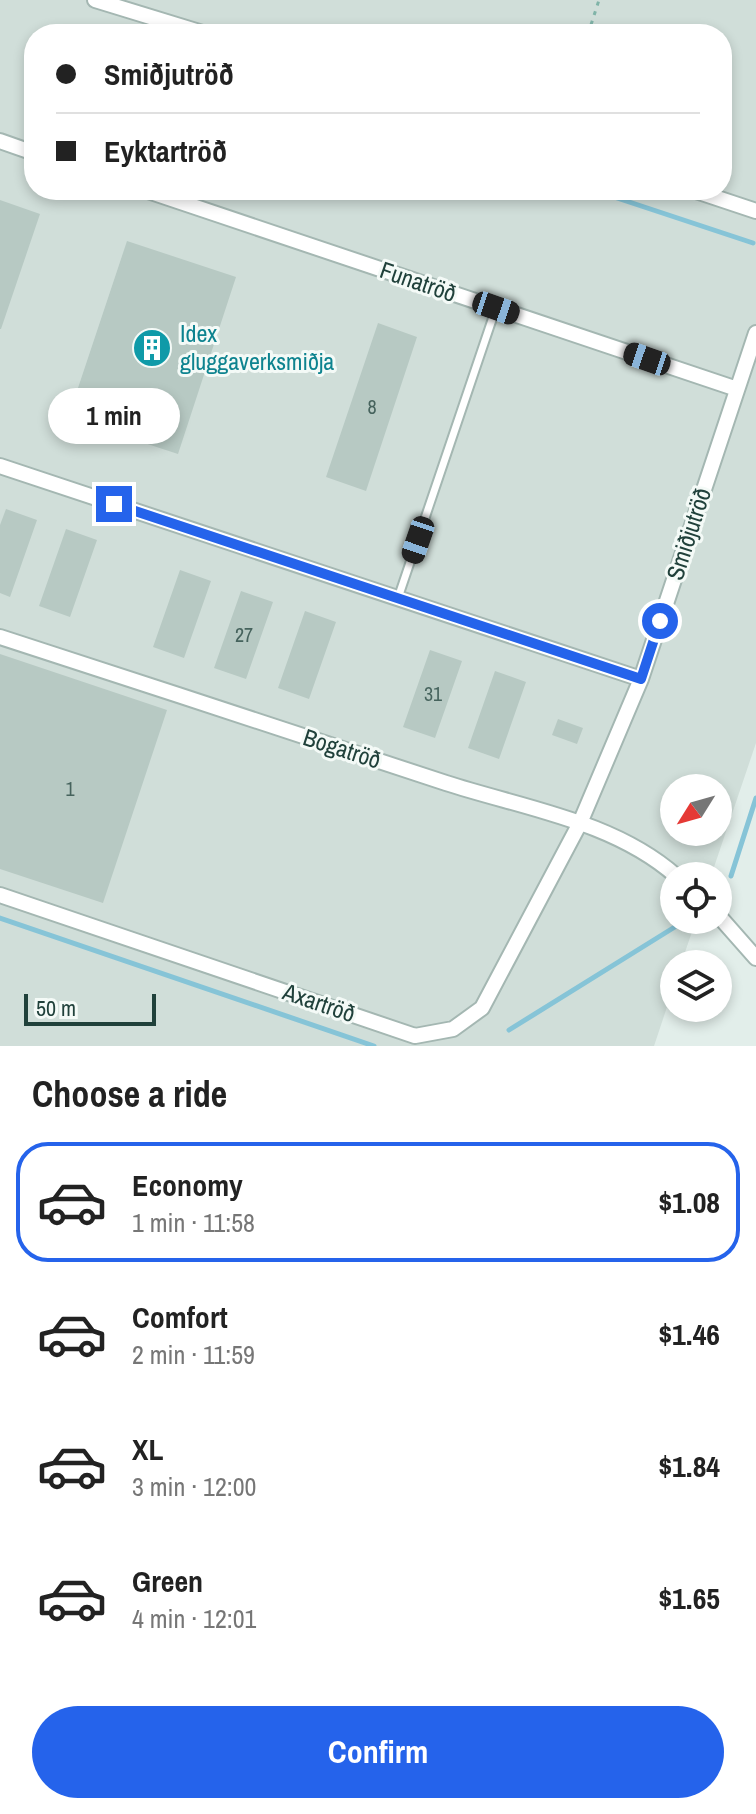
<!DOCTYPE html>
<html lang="en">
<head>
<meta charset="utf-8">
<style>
	body { margin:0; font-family:"Archivo Narrow",sans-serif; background:#f6f6f6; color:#222; height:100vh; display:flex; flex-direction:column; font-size:30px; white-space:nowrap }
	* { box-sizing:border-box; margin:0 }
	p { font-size:26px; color:#767676 }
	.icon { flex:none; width:44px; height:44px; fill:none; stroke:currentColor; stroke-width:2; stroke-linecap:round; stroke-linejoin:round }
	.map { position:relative; height:1046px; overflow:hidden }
	.side { display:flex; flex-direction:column; background:#fff; flex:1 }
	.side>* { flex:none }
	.hud { position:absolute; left:24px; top:24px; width:708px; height:176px; border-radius:32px; box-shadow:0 4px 12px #0003; display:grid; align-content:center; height:176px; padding:0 32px; background:#fff }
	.needle { width:52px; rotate:233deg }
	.tools { position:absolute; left:660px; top:774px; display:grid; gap:16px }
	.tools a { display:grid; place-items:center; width:72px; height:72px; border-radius:50%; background:#fff; box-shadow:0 4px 12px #0003; font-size:40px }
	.scale { position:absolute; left:24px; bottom:20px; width:132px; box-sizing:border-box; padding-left:8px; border:4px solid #20413b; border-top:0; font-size:22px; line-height:28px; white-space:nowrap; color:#20413b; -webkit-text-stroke:6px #f4faf7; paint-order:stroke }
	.end { position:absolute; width:36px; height:36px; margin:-18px; border:10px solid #2563eb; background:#fff; box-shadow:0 0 0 4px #fff }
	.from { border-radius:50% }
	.bubble { position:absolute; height:56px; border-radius:28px; background:#fff; box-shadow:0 4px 12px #0003; font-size:26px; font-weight:700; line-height:56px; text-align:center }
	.car { position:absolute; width:24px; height:48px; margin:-24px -12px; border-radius:10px; box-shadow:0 0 6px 2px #0007; background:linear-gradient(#222 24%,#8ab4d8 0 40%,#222 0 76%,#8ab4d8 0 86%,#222 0) }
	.hud b { display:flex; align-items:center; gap:28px; height:76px; font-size:30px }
	.hud b+b { border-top:2px solid #e0e0e0 }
	.hud i { width:20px; height:20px; background:#222 }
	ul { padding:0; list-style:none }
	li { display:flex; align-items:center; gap:24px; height:120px; margin:0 16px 12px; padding:0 16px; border:4px solid transparent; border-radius:32px }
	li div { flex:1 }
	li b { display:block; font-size:30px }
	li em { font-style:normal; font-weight:700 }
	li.current { border-color:#2563eb }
	li>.icon { width:72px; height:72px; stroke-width:1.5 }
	h2 { padding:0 32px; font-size:36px; line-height:96px }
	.primary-button { display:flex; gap:16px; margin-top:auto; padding:16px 32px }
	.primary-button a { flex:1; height:92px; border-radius:48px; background:#2563eb; color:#fff; font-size:32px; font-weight:700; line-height:92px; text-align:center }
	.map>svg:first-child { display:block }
	.built { fill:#d0ded9; fill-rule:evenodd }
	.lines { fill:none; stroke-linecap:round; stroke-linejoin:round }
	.stream { stroke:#86c4d7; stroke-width:5 }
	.building { fill:#b7c9c3 }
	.lane-casing { stroke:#a4b7b2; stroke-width:11 }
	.street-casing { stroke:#a4b7b2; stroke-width:18 }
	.path { stroke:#80b4a8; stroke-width:3; stroke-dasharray:4 6; stroke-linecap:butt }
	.lane { stroke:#fff; stroke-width:7 }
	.street { stroke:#fff; stroke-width:14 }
	.route { stroke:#2563eb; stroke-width:10 }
	.labels { text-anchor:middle; stroke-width:6; stroke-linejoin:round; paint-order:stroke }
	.number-label { font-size:20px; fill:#46635d }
	.street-label { font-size:24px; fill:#20413b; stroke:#f4faf7 }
	.culture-label { font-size:24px; fill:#0d838f; stroke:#f4faf7; text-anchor:start }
</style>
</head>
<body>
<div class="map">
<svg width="756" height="1046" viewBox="0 0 756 1046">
	<rect width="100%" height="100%" fill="#e2eeea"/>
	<path class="built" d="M0 0H756V743L711 876H674V920H696L681 964H674V986L654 1046H0ZM34 34H722V190H34ZM674 788H718V832H674Z"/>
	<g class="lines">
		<path class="stream" d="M605 194 753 243
			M731 876 756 798
			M0 918 374 1046
			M509 1030 686 920"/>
	</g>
	<path class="building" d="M275 190H306L303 200Z
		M0 200 40 214 1 329H0Z
		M127 241 236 277 178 454 68 418Z
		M378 323 417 337 366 491 326 477Z
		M6 509 37 520 10 597 0 593V525Z
		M66 529 97 540 70 617 39 606Z
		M180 570 211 581 184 658 153 647Z
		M241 591 273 602 246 679 214 668Z
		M305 611 336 622 309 699 278 688Z
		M430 650 462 661 435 738 403 727Z
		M0 654 167 710 103 903 0 869Z
		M495 671 526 682 499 759 468 748Z
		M558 719 583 728 577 744 552 735Z"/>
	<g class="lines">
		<g class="lane-casing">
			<path id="lane" d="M398 598 496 308"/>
		</g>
		<g class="street-casing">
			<path id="street" d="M95 0 206 34
				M0 141 34 153
				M145 190 737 389
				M693 190 756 211
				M0 466 641 679
				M0 637C149 685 297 734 446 783 523 808 614 821 676 876
				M0 895 415 1036 453 1029 482 1008 580 823 641 679 756 333
				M718 915 756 958"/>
		</g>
		<path class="path" d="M588 34 599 0"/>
		<use href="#lane" class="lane"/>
		<use href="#street" class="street"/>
	</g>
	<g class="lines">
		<path class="route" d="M114 504 641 679 660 621"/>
	</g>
	<defs>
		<g id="building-disc" transform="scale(2)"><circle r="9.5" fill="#0f9aa8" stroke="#f4faf7"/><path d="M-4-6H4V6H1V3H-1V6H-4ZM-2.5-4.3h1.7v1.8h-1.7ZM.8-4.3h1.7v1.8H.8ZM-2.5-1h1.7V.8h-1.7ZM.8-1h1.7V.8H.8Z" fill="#fff"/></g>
	</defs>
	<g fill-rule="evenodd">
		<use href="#building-disc" x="152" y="348"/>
	</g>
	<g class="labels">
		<g class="number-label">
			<text x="372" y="414">8</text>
			<text x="244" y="642">27</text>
			<text x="433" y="701">31</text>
			<text x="70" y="796">1</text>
		</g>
		<g class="street-label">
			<text transform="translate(418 282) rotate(19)" y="8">Funatröð</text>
			<text transform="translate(689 534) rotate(-72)" y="8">Smiðjutröð</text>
			<text transform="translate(342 749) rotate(18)" y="8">Bogatröð</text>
			<text transform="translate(319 1003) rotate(19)" y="8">Axartröð</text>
		</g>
		<g class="culture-label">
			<text x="180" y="342">Idex<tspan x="180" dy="28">gluggaverksmiðja</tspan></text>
		</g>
	</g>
</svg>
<div class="tools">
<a><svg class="needle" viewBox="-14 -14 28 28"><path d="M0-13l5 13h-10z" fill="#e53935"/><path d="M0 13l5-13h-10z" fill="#767676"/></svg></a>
<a><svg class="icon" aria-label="locate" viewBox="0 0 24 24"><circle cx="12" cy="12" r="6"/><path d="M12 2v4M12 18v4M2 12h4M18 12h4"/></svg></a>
<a><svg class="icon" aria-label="layers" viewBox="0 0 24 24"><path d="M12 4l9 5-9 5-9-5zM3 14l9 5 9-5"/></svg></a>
</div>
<div class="scale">50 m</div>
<i class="end from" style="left:660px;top:621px"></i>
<i class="end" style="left:114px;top:504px"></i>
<div class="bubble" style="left:48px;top:388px;width:132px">1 min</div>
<i class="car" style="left:496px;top:308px;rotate:109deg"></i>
<i class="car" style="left:647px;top:359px;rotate:289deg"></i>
<i class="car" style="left:418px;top:540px;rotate:199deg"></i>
<div class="hud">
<b><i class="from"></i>Smiðjutröð</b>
<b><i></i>Eyktartröð</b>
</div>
</div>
<section class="side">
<h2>Choose a ride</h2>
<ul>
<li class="current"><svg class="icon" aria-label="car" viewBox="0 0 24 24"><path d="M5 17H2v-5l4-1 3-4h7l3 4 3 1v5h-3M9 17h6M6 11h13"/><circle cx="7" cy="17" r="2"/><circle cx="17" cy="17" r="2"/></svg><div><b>Economy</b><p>1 min · 11:58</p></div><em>$1.08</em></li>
<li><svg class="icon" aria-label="car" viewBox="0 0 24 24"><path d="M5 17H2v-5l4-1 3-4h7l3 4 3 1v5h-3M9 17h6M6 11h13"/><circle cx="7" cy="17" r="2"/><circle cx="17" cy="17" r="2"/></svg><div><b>Comfort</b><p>2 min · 11:59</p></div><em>$1.46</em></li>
<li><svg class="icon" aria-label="car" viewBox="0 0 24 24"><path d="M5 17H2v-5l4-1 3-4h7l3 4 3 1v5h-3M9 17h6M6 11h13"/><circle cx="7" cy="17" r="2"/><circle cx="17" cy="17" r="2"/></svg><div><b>XL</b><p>3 min · 12:00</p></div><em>$1.84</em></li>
<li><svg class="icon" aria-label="car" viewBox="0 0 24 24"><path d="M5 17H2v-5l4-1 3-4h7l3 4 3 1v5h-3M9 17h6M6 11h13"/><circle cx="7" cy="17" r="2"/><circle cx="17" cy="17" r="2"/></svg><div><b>Green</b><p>4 min · 12:01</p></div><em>$1.65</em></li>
</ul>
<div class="primary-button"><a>Confirm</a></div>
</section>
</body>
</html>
